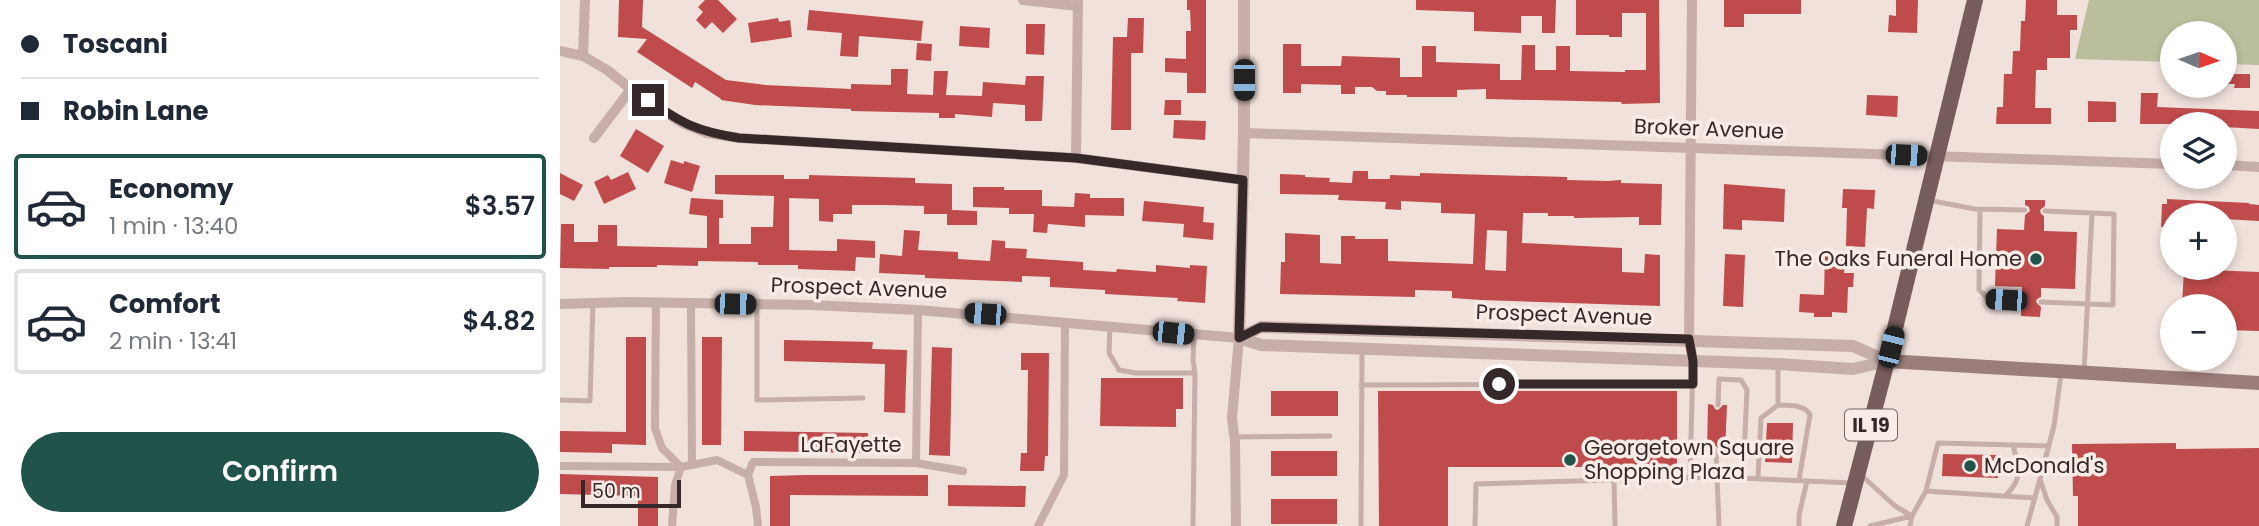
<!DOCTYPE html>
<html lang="en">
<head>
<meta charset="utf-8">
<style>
	body { margin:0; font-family:Poppins,sans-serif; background:#f2f2f3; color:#1f2937; height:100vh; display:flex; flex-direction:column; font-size:26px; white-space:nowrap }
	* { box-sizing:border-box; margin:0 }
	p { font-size:23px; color:#747a83 }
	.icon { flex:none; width:38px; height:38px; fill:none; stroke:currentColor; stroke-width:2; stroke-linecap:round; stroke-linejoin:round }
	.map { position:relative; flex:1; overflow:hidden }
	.side { display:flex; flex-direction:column; background:#fff; width:560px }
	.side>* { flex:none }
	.hud { display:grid; align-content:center; height:154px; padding:0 21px; background:#fff }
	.needle { width:46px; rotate:92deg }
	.buttons { position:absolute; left:1600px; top:21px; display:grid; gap:14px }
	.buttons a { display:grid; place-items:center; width:77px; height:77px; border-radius:50%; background:#fff; box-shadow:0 4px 10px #0003; font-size:35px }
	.scale { position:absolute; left:21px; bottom:18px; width:100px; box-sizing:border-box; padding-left:7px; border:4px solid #352828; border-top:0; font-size:19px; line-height:24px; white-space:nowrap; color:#352828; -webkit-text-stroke:5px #f8ece7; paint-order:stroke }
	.end { position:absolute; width:32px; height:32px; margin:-16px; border:9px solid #352828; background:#fff; box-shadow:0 0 0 4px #fff }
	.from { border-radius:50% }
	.car { position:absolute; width:21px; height:42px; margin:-21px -10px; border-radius:9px; box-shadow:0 0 5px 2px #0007; background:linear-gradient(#222 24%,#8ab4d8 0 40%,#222 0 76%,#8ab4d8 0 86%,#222 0) }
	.hud b { display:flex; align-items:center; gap:24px; height:66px; font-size:26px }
	.hud b+b { border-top:2px solid #e0e1e3 }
	.hud i { width:18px; height:18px; background:#1f2937 }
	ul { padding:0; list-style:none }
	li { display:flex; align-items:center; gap:21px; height:105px; margin:0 14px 10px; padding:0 7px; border:4px solid #e0e1e3; border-radius:7px }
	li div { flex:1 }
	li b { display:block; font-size:26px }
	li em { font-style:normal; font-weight:600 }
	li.active { border-color:#20534a }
	li>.icon { width:63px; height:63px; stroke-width:1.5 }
	.button { display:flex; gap:14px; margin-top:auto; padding:14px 21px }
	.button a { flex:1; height:80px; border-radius:42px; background:#20534a; color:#fff; font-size:28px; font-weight:600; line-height:80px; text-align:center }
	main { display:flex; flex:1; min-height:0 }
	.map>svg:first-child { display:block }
	.green { fill:#bbbe9c }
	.building { fill:#bf4b4c; fill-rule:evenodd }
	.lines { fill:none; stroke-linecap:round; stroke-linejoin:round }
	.service { stroke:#c7aea8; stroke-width:5 }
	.pedestrian { stroke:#c7aea8; stroke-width:8 }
	.minor { stroke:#c7aea8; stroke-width:10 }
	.tertiary { stroke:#c7aea8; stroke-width:12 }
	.secondary { stroke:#9b7d79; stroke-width:14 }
	.primary { stroke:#765c5a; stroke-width:16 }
	.route { stroke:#352828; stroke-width:9 }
	.poi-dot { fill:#20534a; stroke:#f8ece7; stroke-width:2.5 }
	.labels { text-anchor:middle; stroke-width:7; stroke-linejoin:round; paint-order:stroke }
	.shield { fill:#f8ece7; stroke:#706361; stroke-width:2 }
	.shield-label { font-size:19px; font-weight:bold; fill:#352828 }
	.street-label { font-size:21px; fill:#352828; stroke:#f8ece7 }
	.poi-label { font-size:21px; fill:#352828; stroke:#f8ece7; text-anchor:start }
</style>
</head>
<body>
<main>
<section class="side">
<div class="hud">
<b><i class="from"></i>Toscani</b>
<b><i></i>Robin Lane</b>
</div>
<ul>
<li class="active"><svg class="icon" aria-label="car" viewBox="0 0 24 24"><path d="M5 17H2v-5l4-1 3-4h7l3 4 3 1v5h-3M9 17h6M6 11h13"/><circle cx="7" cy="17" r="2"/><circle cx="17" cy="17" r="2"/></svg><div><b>Economy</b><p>1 min · 13:40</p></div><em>$3.57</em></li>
<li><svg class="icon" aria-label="car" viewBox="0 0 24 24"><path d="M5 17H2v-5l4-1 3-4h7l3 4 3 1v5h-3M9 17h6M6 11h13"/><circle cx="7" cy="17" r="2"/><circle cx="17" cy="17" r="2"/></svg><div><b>Comfort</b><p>2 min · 13:41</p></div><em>$4.82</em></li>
</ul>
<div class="button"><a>Confirm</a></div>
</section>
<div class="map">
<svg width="1699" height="526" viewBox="0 0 1699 526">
	<rect width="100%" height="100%" fill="#f0e1db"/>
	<path class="green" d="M1529 0H1699V65L1664 64V33H1612V62L1515 59Z"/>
	<path class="building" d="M59 0H83L82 27 166 80 205 85 291 89V84L331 85V69H348L347 94 373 95 374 71H388L386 95 422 96 423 82 465 85 466 76H484L482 121H465V105L433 103 432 117 395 114V118H379V113L291 111V109L195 105 161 100V99L135 82 132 88 77 52 87 39 58 37Z
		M145 0H158L177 19 163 33 152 22 145 29 136 20 143 12 138 7Z
		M627 0H646V93H627V73L605 72V58L626 59V31H631L630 10H627Z
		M856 0H996L995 33H982V16H961V33L914 31V12L856 10Z
		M1016 0H1099L1100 103 1062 104 1061 102 926 99V89L897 90V97H847V95H826V91H817L812 87H795V94H781V85L741 84V93H723V44H741V66H781L782 56 840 58V77H862V46H876V62L940 64V80H961L962 45H975V70H996V46H1010V71L1065 72V70H1086V13H1062V37H1049V35H1016Z
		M1164 0H1241V14H1184V27H1164Z
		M1336 0H1358L1357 33 1328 32 1329 15 1336 16Z
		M1466 0H1497V15H1517V30H1510V58H1487V70H1476L1475 108H1491V124H1436L1437 107H1443L1444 74H1452L1453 51H1460L1461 21H1465Z
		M249 10 363 21 361 41 299 36 298 57 280 56 282 33 247 30Z
		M218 18 219 22 230 20 232 37 191 43 188 23Z
		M568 18H584L583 53H571V130H551L553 37H567Z
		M466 24H485L484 55 466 54Z
		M400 26 430 28 429 48 399 46Z
		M357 43 372 44 371 61 356 60Z
		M1664 74H1690V88H1674L1675 84H1664Z
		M1581 93H1598L1597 107 1699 111V129L1664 127V124H1580Z
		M1307 95 1338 96 1337 117 1306 115Z
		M605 100H621V115H604Z
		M1528 101 1556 102V122H1528Z
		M614 120 646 121 645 140 613 138Z
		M76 129 104 146 88 173 60 156Z
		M111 160 124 164V161L140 166 132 192 104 183Z
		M793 171H808V179H830V175L860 176V173L1007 177V180L1048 181 1061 180V183L1102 184 1101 225H1079V217L1014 218V216H988V213H963L962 243 1062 248V272L1084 273 1085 254 1100 255V306L921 300 892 298V291L855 290V297L720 294 721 262H725V233L760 235V263L781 264V236H795V239H828V261L913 264 915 214 881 213V203L841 201V210L825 209 826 202 778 200 779 195 720 194V174L745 175V177L770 178 769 182 792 183ZM927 230 947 231 946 271 925 270Z
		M68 172 76 189 44 204 34 182 48 175 51 180Z
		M0 173 23 185 14 201 0 194Z
		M155 175H224V179H249V175L355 178V183L392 184V210L417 211V225H387V214H364V206L323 205H292V214H273V222L259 221V199L229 198V250L277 251V239L315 241V258L296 257 295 271 238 269V265H198V262L138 261V266L97 265V267H49V269L0 268 1 224H14V242H38V225H57V246L147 248V216L129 214 131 198 163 200V218H159V244H191V227H213L214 196 155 194Z
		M1164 184 1225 189 1224 222 1182 220V230L1163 229Z
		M413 187H444V190H482V206L514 207 515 193 530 194V198H564V216L525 215V227L488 224 487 233 473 232 474 214H449V208L413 207Z
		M1283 189 1315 190 1314 209 1307 208 1305 247 1286 246 1287 208H1282Z
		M1607 199 1689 203V204L1699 205V221L1664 219V215H1612V227H1601L1602 204H1607Z
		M1465 200H1485V206L1480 210 1481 214 1484 216V231L1517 232 1515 289 1481 288V297L1477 299 1476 302 1481 307 1480 317 1461 316V306L1465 304 1466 300 1462 296V287L1435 286 1437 229 1464 230 1465 215 1470 211 1469 207 1465 205Z
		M584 201 644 207 643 222 654 223 653 240 623 237 624 224 582 221Z
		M344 230 360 231 358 250 398 252V259L430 261 432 240 445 241V248L467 249 466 258 523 262V270L556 272 557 269 596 272V265L630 268V265L647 266 645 303 617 301 618 298 545 294V290L490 287V277L462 276V282L365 278V275L319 273 320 254 342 256Z
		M1265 253 1285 254 1284 273H1294L1293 287H1288L1287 313 1272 312V317H1254V313L1239 312 1240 294 1264 295Z
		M1165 254 1185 255 1183 307 1163 306Z
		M1624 269 1699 272V331L1664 330V306H1622Z
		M66 337H86V445L52 444V453L0 452V431L66 432Z
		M142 337H162L161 445H142Z
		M224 340 313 342 312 349 347 350 345 413 324 412 325 364 224 361Z
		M372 347 392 348 390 456 369 455Z
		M461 353H489L488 456H485L484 471H460L461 453H467L468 370H461Z
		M541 378H623V409H616V427L540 426Z
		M711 391H778V416H711Z
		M818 391H1117V467H888V526H819Z
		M1148 404 1153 405 1155 409 1158 410 1163 405H1167L1165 452H1161L1156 446 1153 447 1151 451H1147Z
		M1207 423H1233L1232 463 1205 462Z
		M184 431 308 433 307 453 184 451Z
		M1616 443V449L1699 448V526H1518V496H1513L1512 444Z
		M711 451H777V476H711Z
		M1383 454 1438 455V478L1382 476Z
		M0 474 98 477V526H78V496L0 494Z
		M246 475H368V496L230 495V526H210V476Z
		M388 485 466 486 465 507 388 506Z
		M711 499H777V524H711Z"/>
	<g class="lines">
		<path class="service" d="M1367 200 1415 209 1465 210
			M1420 209 1419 290 1430 300 1461 301
			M1485 211 1532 213 1524 372
			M1481 302 1553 305 1554 214 1532 213
			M197 305V400L303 398
			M550 326 549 353 559 370 576 373H635
			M1218 364V405
			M801 385 1133 384
			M0 400 30 401 33 303
			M1158 405 1159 379 1181 380 1187 390 1183 478
			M674 437 770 436
			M1156 451 1159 526
			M1300 474 1335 506 1352 516
			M1130 477 1133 361
			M1198 478 1201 418 1218 405C1229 406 1245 404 1250 415L1239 480
			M1054 479 1055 526
			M1366 491 1475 498
			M1445 496C1464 478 1459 468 1453 445
			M633 526 635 373 633 360 634 335
			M801 526 802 351
			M915 526 916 484 1157 477 1292 483
			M1239 526V515L1247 481
			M1310 526 1352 516
			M1350 526 1352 516 1366 491 1378 443 1488 446
			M1467 526 1480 479
			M1497 526V517L1487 500 1480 479 1494 426 1501 374"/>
		<path class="pedestrian" d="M96 303 95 428 102 448 121 467
			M131 304 132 465
			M356 463 358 310
			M0 466 121 467 157 460 188 475 196 507 198 526
			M188 475 193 462 356 463 403 471
			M112 526 115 485 121 467
			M478 526 504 475 505 322"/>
		<path class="minor" d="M463 0 518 6
			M1132 0 1129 339 1133 361
			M0 51 23 56 47 70 71 89 122 123 147 133 179 138 516 158 683 180
			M23 56 25 0
			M684 133 1612 164
			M34 138 71 89
			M516 158 518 0
			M1664 165 1699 167
			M0 304 68 302 251 305 358 310 679 338 672 418 675 442 676 526"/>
		<path class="tertiary" d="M679 338 701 327 1293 346 1327 361
			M679 338 701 345 1218 364 1293 369 1327 361
			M679 338 684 133V0"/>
		<path class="secondary" d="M1327 361 1699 383"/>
		<path class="primary" d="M1284 526 1327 361 1415 0"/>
	</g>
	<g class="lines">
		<path class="route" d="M88 100C123 124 136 131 179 138L516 158 683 180 679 338 701 327 1129 339 1133 361V384H939"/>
	</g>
	<g class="poi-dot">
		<circle cx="1476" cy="259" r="7"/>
		<circle cx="1010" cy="460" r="7"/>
		<circle cx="1410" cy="466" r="7"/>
	</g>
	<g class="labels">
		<rect class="shield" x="1285" y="409.5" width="52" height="31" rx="5"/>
		<g class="shield-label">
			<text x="1311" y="432">IL 19</text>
		</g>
		<g class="street-label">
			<text transform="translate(1149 129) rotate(2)" y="7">Broker Avenue</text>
			<text transform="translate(299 288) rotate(2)" y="7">Prospect Avenue</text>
			<text transform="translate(1004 315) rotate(2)" y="7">Prospect Avenue</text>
			<text x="291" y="452">LaFayette</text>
		</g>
		<g class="poi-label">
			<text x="1462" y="266" text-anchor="end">The Oaks Funeral Home</text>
			<text x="1024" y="455">Georgetown Square<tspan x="1024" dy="24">Shopping Plaza</tspan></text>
			<text x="1424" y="473">McDonald's</text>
		</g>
	</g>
</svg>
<div class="buttons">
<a><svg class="needle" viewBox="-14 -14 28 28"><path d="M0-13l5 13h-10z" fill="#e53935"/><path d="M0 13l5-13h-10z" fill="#747a83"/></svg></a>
<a><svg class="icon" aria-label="layers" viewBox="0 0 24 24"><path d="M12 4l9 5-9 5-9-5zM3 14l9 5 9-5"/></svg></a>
<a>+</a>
<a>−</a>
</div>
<div class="scale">50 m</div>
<i class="end from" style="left:939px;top:384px"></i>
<i class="end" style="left:88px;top:100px"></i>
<i class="car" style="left:684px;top:80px;rotate:180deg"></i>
<i class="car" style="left:1346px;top:155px;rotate:92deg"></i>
<i class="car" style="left:1446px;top:300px;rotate:273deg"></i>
<i class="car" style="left:175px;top:304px;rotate:91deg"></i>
<i class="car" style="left:425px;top:314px;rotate:274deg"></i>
<i class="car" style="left:613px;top:333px;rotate:96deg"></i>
<i class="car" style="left:1331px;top:347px;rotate:14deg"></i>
</div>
</main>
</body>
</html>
